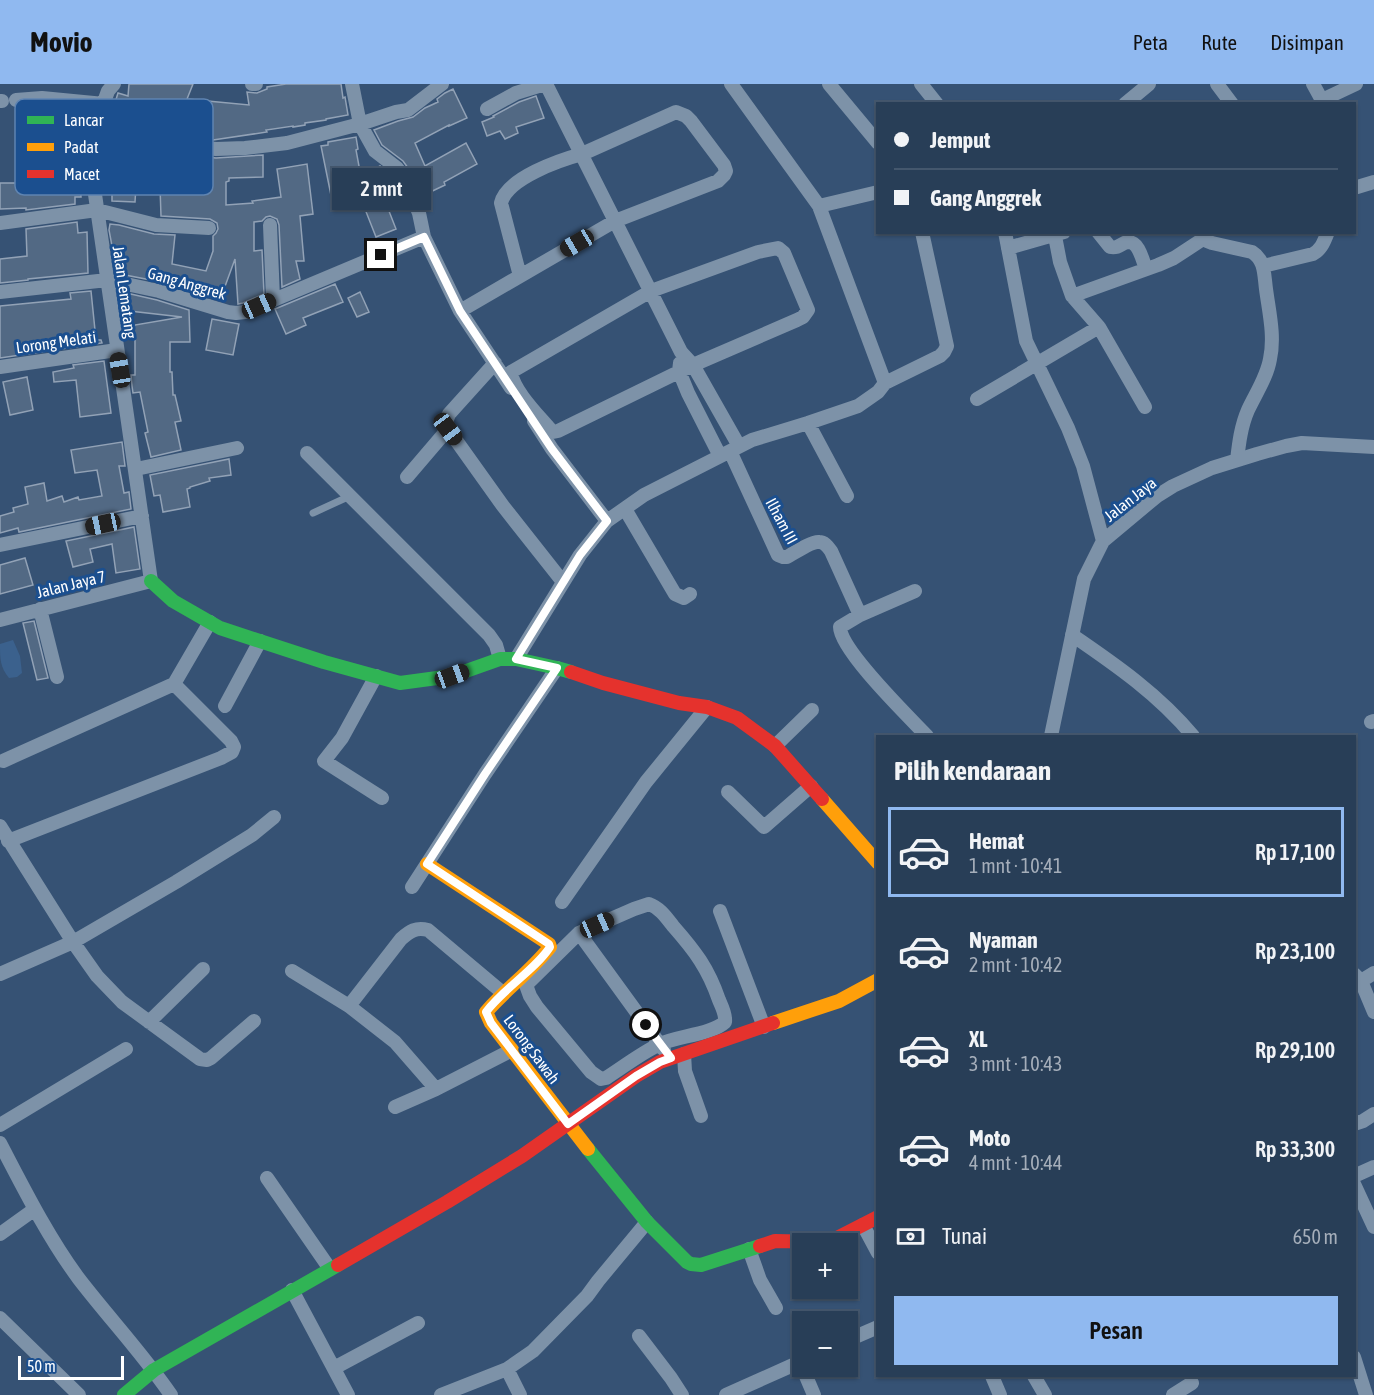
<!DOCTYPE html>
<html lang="id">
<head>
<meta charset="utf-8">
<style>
	body { margin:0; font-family:"Asap Condensed",sans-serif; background:#30455d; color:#f1f3f6; height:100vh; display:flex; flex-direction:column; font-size:22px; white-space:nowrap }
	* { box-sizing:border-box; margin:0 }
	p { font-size:20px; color:#a5aeba }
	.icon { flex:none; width:33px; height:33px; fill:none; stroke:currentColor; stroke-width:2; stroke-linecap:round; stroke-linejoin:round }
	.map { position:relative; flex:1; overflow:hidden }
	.side { position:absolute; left:876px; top:651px; width:480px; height:642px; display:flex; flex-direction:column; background:#283e57; border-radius:0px; box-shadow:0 2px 4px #0004,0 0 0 2px #44576d }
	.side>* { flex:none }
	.top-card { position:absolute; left:876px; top:18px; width:480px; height:132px; border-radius:0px; box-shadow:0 2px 4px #0004,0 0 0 2px #44576d; display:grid; align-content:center; height:132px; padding:0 18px; background:#283e57 }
	.buttons { position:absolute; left:792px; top:1149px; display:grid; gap:12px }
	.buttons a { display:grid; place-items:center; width:66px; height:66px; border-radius:0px; background:#283e57; box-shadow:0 2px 4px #0004,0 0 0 2px #44576d; font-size:30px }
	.scale { position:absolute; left:18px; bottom:15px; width:106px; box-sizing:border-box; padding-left:6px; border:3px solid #fff; border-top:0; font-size:16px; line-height:21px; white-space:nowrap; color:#fff; -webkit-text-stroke:4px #1b4f8f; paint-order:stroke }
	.end { position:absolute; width:27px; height:27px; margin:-14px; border:8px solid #fff; background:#111; box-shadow:0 0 0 3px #111 }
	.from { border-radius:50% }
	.bubble { position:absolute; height:42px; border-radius:0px; background:#283e57; box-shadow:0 2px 4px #0004,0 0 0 2px #44576d; font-size:20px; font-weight:600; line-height:42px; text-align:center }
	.car { position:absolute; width:18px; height:36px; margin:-18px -9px; border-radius:8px; box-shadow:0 0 4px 2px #0007; background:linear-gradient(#222 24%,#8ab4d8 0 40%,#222 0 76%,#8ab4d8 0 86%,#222 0) }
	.top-card b { display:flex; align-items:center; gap:21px; height:57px; font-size:22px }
	.top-card b+b { border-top:2px solid #44576d }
	.top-card i { width:15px; height:15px; background:#f1f3f6 }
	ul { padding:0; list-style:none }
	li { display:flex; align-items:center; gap:18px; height:90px; margin:0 12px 9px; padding:0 6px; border:3px solid transparent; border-radius:0px }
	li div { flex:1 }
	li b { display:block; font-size:22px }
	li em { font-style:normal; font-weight:600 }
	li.selected { border-color:#90b9f0 }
	li>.icon { width:54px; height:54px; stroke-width:1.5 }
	h2 { padding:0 18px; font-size:27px; line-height:72px }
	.pay { display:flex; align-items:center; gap:15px; height:66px; padding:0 18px; font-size:22px }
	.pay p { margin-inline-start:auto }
	.action { display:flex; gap:12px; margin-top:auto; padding:12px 18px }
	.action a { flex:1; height:69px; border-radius:0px; background:#90b9f0; color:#111; font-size:24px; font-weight:600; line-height:69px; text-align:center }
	header { display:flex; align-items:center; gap:36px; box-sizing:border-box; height:84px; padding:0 30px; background:#90b9f0; color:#111 }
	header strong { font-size:28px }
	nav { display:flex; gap:33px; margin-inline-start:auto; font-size:21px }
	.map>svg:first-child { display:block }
	.water { fill:#3b618d }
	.building { fill:#526984; stroke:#92a2b6; stroke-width:1.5 }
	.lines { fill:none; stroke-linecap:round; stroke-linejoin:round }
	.lane { stroke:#7d92a8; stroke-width:7 }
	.street { stroke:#7d92a8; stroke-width:14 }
	.fast { stroke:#30b455; stroke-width:14 }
	.slow { stroke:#ff9f0a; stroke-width:14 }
	.jam { stroke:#e5322d; stroke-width:14 }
	.route { stroke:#fff; stroke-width:8 }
	.labels { text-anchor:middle; stroke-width:6; stroke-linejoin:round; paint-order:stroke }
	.street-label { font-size:16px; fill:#fff; stroke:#1b4f8f }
	.key { fill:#1b4f8f; stroke:#5f84b1; stroke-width:1.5 }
	.key-label { font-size:16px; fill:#fff }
</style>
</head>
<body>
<header>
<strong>Movio</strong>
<nav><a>Peta</a><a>Rute</a><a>Disimpan</a></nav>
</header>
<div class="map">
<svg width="1374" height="1311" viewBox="0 0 1374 1311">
	<rect width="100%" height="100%" fill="#365274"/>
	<path class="water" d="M13 556 20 572 22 589 17 593 9 594C0 583 0 575 0 560Z"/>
	<path class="building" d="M129 0H193L187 15 249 21 247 8 257 9 267 5V3L286 0H341L343 14 345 13 348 31 326 35V36L305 39V41L293 43V42L266 46 267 48 213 56 173 51V45L146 40V49L107 45 118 9 128 12Z
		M453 5 467 34 449 42V41L415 59 425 82 466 59 477 80 444 98 445 101 422 112 408 84 403 77 382 61 374 46 398 37 413 33 425 24 438 18 437 15 445 9Z
		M536 12 544 34 516 43 518 49 505 55 500 47 487 52 482 38 494 33 493 32 519 18Z
		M356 53 358 65 356 66 361 93 380 82 393 94 404 115 387 122 396 145 376 153 363 120 334 126 321 62 328 61V58Z
		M24 68 73 71 75 94 80 93 81 113H75V120L26 126V124L0 125V99H27Z
		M173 70 216 74 263 71V93L229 94V97L226 98V121L253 119 252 117 281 113 277 85 307 80 313 130 300 132 304 177H296L300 195 282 203 279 141 277 135 270 132 266 133 262 137 254 138V167L262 166 264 210 243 219 238 220 235 175 220 216 161 198 115 189 112 168 113 162H112L109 146 110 140 119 141 154 150 175 151 172 180 206 187 213 167V152L216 149 218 145 217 139 210 135 161 132 160 103 173 101Z
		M112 101 136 102 135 118 112 117Z
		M77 138 78 149 87 148 88 189 28 195V196L0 199V175L27 172 26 145Z
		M335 200 343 218 303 234 306 241 286 250 275 225Z
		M91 207 96 256H101L102 259 0 274V222L71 215 70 209Z
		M122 208 157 216 189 226 190 258H170V288H172L173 311H175L181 337 175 338 181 366 151 373 145 349 148 348 140 308 133 309 132 302 131 291H135V252L124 251 123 243 182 233 121 226Z
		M360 208 369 228 357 233 348 214Z
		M212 235 239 240 233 271 206 266Z
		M104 277 111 329 80 333 76 296 54 298 53 288 74 284 73 281Z
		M27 293 33 326 10 331 3 298Z
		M122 358 125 382H119L124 409 129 408 131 425 19 448 18 444 0 449V432L14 428 13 424 28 420 25 403 44 399 47 417 62 412 64 418 78 413 79 416 102 412 97 386 75 389 71 366Z
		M229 375 231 391 209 394 210 397 190 403V404L187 405 190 423 163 428 160 411 154 412 150 391Z
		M134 443 140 485 116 489 112 460 90 465 93 478 73 483 66 457Z
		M25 474 33 501 0 510V481Z
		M34 537 48 594 37 596 23 539Z"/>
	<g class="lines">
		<path class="lane" d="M313 429 350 412"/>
		<path class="street" d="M252 0H256
			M442 0 408 26 396 28 360 40 375 67 397 84 401 89 408 102 419 129 424 153 460 227 511 304
			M546 0 681 268 693 281 739 362
			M731 0 819 122 878 108
			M829 0 878 59
			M921 0 937 20
			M1217 0 1232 20
			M1313 0 1324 20
			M16 16 42 14 104 20
			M1322 16 1356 0
			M0 17H2
			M1125 20 1149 0
			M487 25 516 9 545 0
			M91 52 216 65 245 64 287 59 360 40 352 0
			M26 60 88 62
			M1354 104 1374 98
			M0 139 97 126 156 141 209 144
			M270 141 273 215
			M1005 148 1026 257 1068 344 1083 382 1103 457
			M1098 148 1110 163C1120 165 1120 159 1128 158 1139 157 1143 178 1146 185
			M1206 148 1207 157 1212 159 1252 168C1265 176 1264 190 1266 205 1269 228 1275 252 1270 275 1267 293 1256 309 1248 326 1241 342 1239 359 1237 376
			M1055 152 1060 178 1072 212 1099 243
			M778 164 784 169 808 226 803 233 797 236 693 281 558 347 553 348 549 344C537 330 513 306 511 288L651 207 758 168Z
			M1008 164 1064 148
			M1263 182 1313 170C1322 165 1324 157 1328 148
			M0 208 107 196 159 207 228 228 236 229 245 228 424 153
			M1072 212 1158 181 1174 174 1206 153
			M460 227 615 137 718 97 724 91 726 87 724 81 691 37 686 32 676 28 582 70C560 76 507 94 501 119L520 192
			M495 279 449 330 446 338 448 345 503 422 563 498
			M680 279 679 287 688 309 720 372
			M0 283 117 266
			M885 299 940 272 944 268 947 262 922 148
			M977 315 1099 243 1145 323
			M534 337 552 365 607 437
			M808 339 847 412
			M730 367 778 471 783 473H787C794 469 812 457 819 458 825 458 828 463 831 467L860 531
			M307 369 489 551 496 561 500 575
			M136 385 237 364
			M407 393 448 345
			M625 425 675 510 684 514 690 510
			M0 461 142 432
			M915 507 860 531 840 543C840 566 909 633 927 652
			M40 525 57 593
			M0 536 151 497 88 62 108 7 114 0
			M1072 551C1116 581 1159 611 1193 652
			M516 575 580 471 607 437 644 411 752 356 808 339 858 322 878 308 885 299 819 122
			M376 592 342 654 324 677 382 714
			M225 622 260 557
			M1371 638 1374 637
			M1051 652 1084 495 1103 457 1157 412 1173 402 1212 384 1257 370 1286 362 1302 359 1374 363
			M775 662 812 626
			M3 677 174 600 210 538
			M728 708 764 743 811 702
			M0 742 73 858 97 892 122 918 200 975 207 976 211 974 254 937
			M8 757 221 674 232 668 234 663 231 657 174 600
			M412 803 485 690 557 584
			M562 818 646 698 707 623
			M649 820C660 824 666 833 673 842 695 867 708 884 719 916 722 923 726 930 725 938 711 951 675 952 658 961 640 970 623 983 606 994L601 995 591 988 537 923 530 912 526 901 579 849 634 825Z
			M720 827 764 943
			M579 849 664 966
			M292 887 349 922 395 958 436 1005
			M0 890 73 858 176 798 252 751 274 733
			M1354 890 1361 897 1374 889
			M1361 897 1374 928
			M349 922 401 855C410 847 416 843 428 846L503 909
			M149 938 203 885
			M684 970 685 987 701 1032
			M395 1023 436 1005 512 966
			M1354 1040 1363 1037 1374 1030
			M0 1041 126 965
			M0 1059C24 1105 48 1153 79 1195 109 1234 143 1270 171 1311
			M1354 1092 1374 1083
			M267 1094 330 1185
			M1354 1100 1374 1143
			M863 1141 878 1169
			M0 1150 35 1125
			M749 1165 760 1196 776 1224
			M292 1206 348 1311
			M0 1234 79 1311
			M639 1252 671 1294 682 1311
			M848 1256 878 1243
			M1354 1273 1366 1311
			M800 1278 814 1311
			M334 1284 418 1239
			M507 1285 520 1311
			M992 1292 1000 1311
			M1034 1292 1045 1311
			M441 1311 507 1285 533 1267 587 1212 598 1197 647 1138
			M726 1311 802 1277
			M1173 1311 1192 1299"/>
		<path class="fast" d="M151 497 173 517 220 544 324 578 400 599 452 592 500 575H516L557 584 571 588
			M588 1065 647 1138 687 1178 691 1180 701 1181 760 1162
			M124 1311 154 1286 338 1181"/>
		<path class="slow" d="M822 715 878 779
			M427 780 549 860 550 863C531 887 506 905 486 928L491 939 588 1065
			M773 939 839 917 878 896"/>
		<path class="jam" d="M571 588 603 599 679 619 707 623 737 634 775 662 822 715
			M760 1162 775 1157 825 1158 835 1155 878 1133
			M338 1181 447 1118 522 1072 636 992 660 978 773 939"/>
	</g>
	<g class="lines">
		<path class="route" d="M381 171 424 153 460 227 552 365 607 437 580 471 516 575 557 584 485 690 427 780 549 860 550 863C535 886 504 904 486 928L491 939 568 1040 636 992 660 978 671 974 646 941"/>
	</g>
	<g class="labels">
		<g class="street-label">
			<text transform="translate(187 199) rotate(16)" y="6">Gang Anggrek</text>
			<text transform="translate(125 208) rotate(82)" y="6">Jalan Lematang</text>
			<text transform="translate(56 258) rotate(-8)" y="6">Lorong Melati</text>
			<text transform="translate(1130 415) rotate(-38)" y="6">Jalan Jaya</text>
			<text transform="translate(782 437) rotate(62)" y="6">Ilham III</text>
			<text transform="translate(71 500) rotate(-14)" y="6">Jalan Jaya 7</text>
			<text transform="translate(532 965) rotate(53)" y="6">Lorong Sawah</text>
		</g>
	</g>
	<rect x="15" y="15" width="198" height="96" rx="9" class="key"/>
	<rect x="27" y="32" width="27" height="8" fill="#30b455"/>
	<rect x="27" y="59" width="27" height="8" fill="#ff9f0a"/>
	<rect x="27" y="86" width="27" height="8" fill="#e5322d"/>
	<g class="key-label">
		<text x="64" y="42">Lancar</text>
		<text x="64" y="69">Padat</text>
		<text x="64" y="96">Macet</text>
	</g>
</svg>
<div class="buttons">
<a>+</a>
<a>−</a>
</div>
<div class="scale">50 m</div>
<i class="end from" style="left:646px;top:941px"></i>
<i class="end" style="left:381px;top:171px"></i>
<div class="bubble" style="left:332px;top:84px;width:99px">2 mnt</div>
<i class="car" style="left:577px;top:159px;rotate:240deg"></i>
<i class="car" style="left:259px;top:222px;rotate:66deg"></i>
<i class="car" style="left:120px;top:286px;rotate:351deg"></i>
<i class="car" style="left:448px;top:345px;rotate:143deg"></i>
<i class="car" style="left:103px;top:440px;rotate:258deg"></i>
<i class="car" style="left:452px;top:592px;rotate:70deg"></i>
<i class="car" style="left:597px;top:841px;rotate:66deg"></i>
<div class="top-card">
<b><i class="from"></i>Jemput</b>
<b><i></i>Gang Anggrek</b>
</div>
<section class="side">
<h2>Pilih kendaraan</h2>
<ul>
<li class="selected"><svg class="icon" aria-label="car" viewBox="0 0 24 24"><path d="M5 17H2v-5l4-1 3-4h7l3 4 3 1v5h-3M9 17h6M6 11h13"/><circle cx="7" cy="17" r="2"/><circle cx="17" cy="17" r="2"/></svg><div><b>Hemat</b><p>1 mnt · 10:41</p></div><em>Rp 17,100</em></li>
<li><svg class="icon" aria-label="car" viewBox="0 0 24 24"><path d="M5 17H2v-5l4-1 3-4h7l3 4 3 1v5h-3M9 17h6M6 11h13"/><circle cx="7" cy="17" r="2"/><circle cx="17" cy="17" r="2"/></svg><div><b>Nyaman</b><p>2 mnt · 10:42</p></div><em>Rp 23,100</em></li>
<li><svg class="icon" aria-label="car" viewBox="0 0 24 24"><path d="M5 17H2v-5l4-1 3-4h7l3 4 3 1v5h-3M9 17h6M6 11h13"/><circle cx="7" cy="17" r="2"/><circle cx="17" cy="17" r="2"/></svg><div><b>XL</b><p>3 mnt · 10:43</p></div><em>Rp 29,100</em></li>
<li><svg class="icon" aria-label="car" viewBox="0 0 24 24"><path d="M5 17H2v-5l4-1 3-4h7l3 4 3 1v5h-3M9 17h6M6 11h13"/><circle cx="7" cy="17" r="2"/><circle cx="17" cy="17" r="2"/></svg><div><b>Moto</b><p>4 mnt · 10:44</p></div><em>Rp 33,300</em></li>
</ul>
<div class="pay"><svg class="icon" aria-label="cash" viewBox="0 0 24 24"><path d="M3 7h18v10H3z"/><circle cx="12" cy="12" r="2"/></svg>Tunai<p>650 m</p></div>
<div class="action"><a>Pesan</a></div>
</section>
</div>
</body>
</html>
